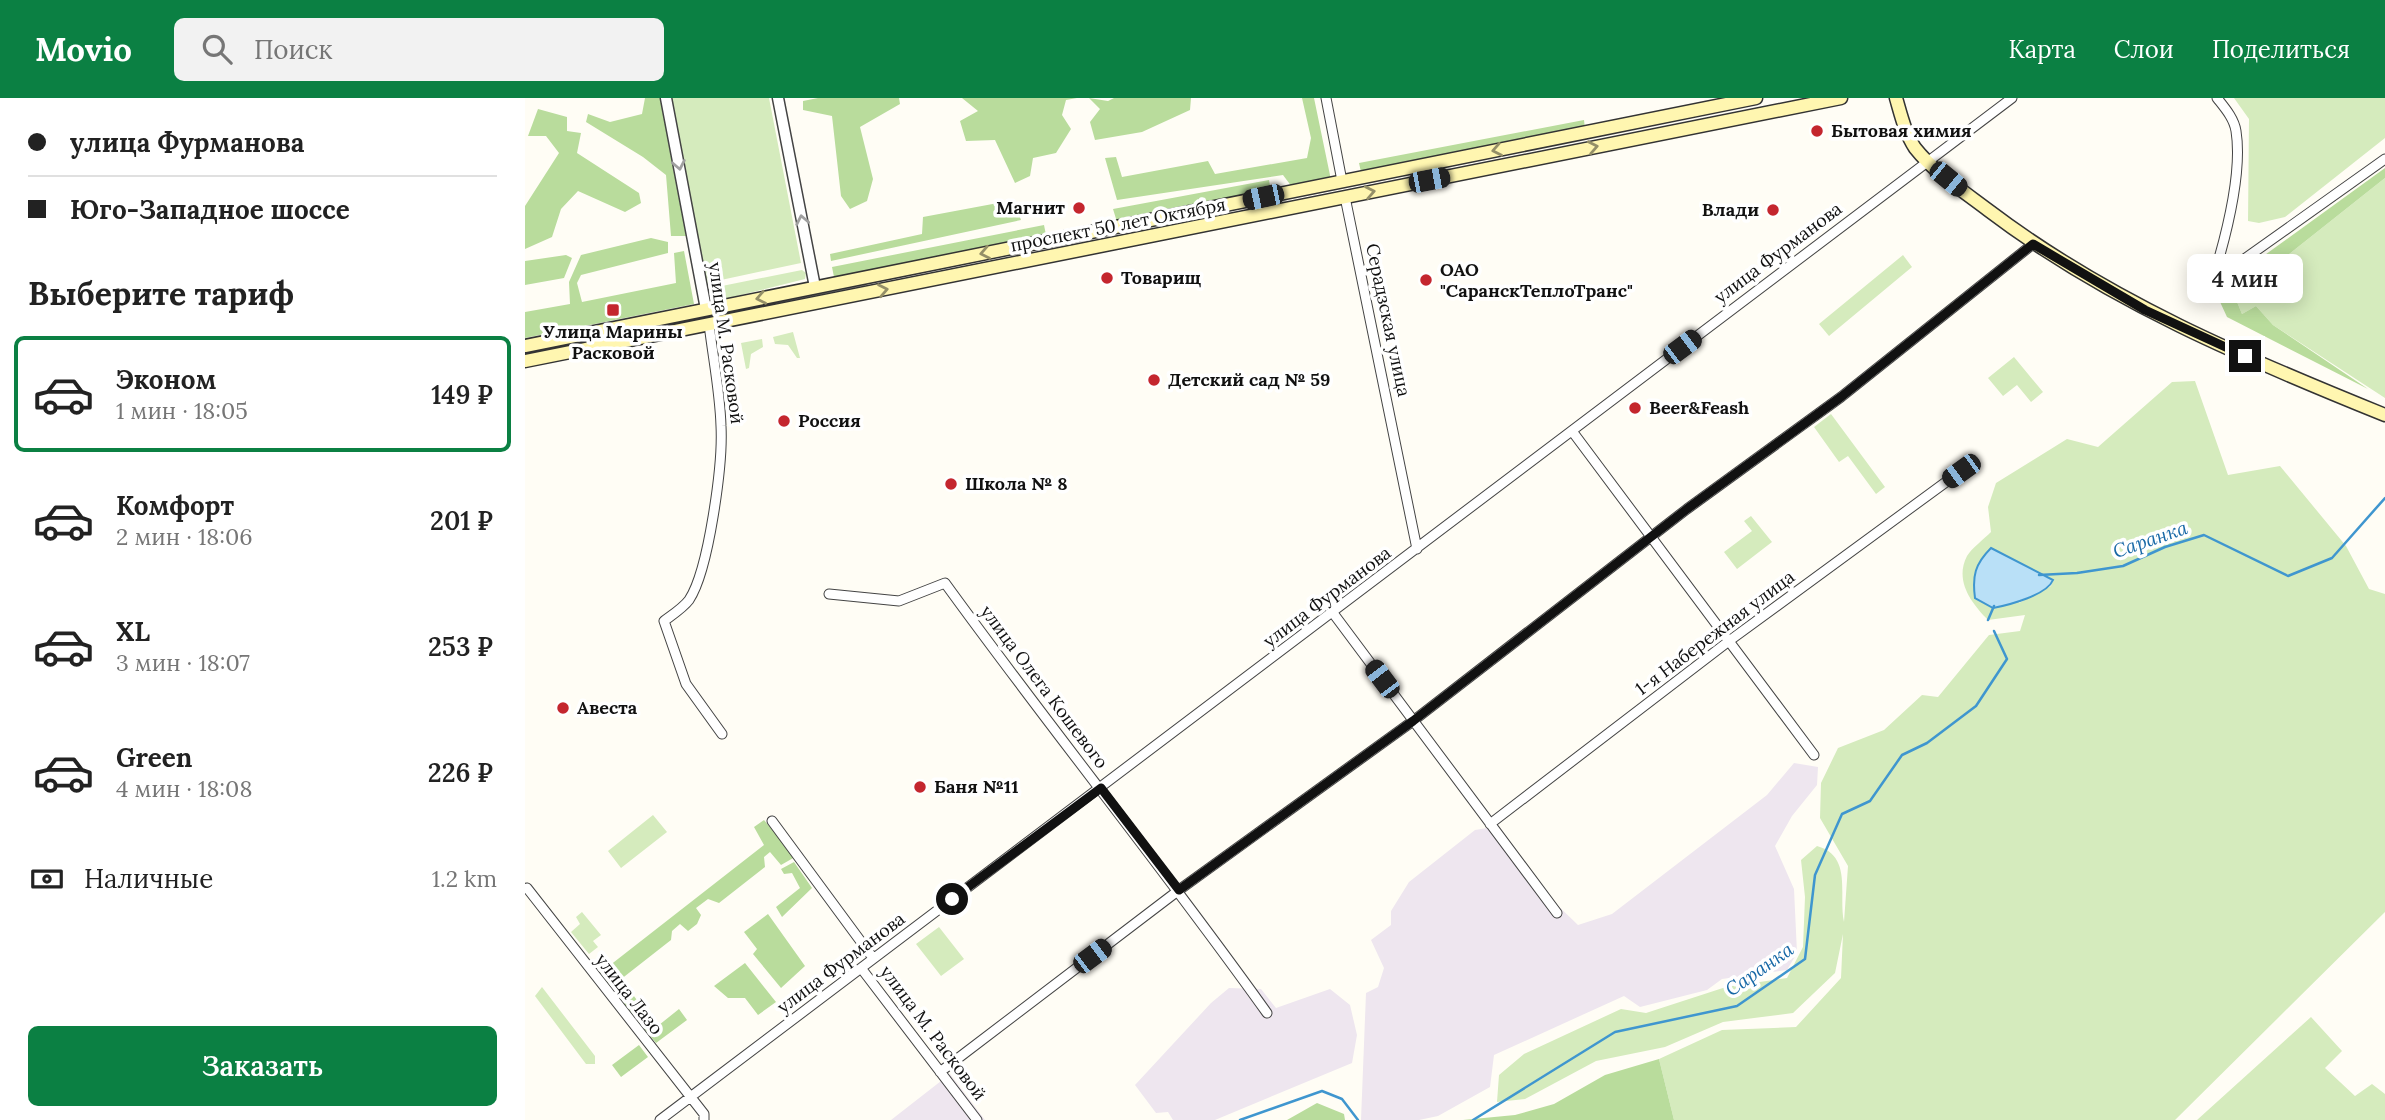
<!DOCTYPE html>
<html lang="ru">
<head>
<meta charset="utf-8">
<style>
	body { margin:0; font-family:Lora,serif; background:#f2f2f2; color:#222; height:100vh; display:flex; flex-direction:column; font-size:26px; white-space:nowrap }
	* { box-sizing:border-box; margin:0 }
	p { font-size:23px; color:#767676 }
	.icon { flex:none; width:38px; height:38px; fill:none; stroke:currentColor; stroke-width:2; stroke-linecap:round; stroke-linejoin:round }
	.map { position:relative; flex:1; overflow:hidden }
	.sheet { display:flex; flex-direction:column; background:#fff; width:525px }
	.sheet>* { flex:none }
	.hud { display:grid; align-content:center; height:154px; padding:0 28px; background:#fff }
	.end { position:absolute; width:32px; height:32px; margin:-16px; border:9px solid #111; background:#fff; box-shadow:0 0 0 4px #fff }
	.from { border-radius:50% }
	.bubble { position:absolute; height:49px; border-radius:10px; background:#fff; box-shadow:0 4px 18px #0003; font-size:23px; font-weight:600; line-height:49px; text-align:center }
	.car { position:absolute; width:21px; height:42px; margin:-21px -10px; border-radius:9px; box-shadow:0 0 5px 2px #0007; background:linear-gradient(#222 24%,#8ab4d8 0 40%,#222 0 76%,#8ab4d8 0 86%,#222 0) }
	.hud b { display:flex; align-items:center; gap:24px; height:66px; font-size:26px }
	.hud b+b { border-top:2px solid #e0e0e0 }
	.hud i { width:18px; height:18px; background:#222 }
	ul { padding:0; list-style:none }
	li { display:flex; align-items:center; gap:21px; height:116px; margin:0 14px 10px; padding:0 14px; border:4px solid transparent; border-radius:10px }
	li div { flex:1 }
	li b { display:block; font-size:26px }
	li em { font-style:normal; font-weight:600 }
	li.on { border-color:#0b8043 }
	li>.icon { width:63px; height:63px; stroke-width:1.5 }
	h2 { padding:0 28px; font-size:32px; line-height:84px }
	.pay { display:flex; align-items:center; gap:18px; height:77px; padding:0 28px; font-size:26px }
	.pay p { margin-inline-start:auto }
	.button { display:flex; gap:14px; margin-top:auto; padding:14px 28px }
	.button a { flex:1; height:80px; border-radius:10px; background:#0b8043; color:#fff; font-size:28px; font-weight:600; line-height:80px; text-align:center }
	header { display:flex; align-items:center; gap:42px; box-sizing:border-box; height:98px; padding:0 35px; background:#0b8043; color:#fff }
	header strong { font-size:33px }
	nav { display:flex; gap:38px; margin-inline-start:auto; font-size:24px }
	.search { width:490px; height:63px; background:#f2f2f2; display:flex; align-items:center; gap:18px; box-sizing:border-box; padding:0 24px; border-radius:10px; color:#767676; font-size:26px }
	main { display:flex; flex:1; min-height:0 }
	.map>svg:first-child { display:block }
	.industrial { fill:#eee6ef }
	.green { fill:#d5ebbd; fill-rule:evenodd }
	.forest { fill:#b9dc9c }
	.water { fill:#b9e0f7; stroke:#3f96cf; stroke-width:2 }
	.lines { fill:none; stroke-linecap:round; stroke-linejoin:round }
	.stream { stroke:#3f96cf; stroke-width:2.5 }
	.minor-casing { stroke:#444; stroke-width:11 }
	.tertiary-casing { stroke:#444; stroke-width:13 }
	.secondary-casing { stroke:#333; stroke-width:15 }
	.minor { stroke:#fff; stroke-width:9 }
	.tertiary { stroke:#fff; stroke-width:10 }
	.secondary { stroke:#fff6b0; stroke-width:12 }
	.oneway { stroke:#948f68 }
	.oneway2 { stroke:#a0a0a0 }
	.route { stroke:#111; stroke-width:9 }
	.poi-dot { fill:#c4262e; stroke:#fff; stroke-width:2.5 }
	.labels { text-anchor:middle; stroke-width:7; stroke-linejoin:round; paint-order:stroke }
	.poi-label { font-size:18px; font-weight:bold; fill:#111; stroke:#fff; text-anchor:start }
	.street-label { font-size:18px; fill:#111; stroke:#fff }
	.water-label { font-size:19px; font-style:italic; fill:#1768a6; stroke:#fff }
</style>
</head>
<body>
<header>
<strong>Movio</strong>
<div class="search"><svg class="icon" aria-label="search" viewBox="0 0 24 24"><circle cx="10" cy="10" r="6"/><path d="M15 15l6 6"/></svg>Поиск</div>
<nav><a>Карта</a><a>Слои</a><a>Поделиться</a></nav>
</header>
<main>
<section class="sheet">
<div class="hud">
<b><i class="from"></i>улица Фурманова</b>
<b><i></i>Юго-Западное шоссе</b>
</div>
<h2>Выберите тариф</h2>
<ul>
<li class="on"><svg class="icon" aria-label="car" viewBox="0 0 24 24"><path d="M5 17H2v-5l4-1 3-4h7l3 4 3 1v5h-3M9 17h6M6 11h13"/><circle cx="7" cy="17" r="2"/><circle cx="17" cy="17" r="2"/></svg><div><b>Эконом</b><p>1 мин · 18:05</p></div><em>149 ₽</em></li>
<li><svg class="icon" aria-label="car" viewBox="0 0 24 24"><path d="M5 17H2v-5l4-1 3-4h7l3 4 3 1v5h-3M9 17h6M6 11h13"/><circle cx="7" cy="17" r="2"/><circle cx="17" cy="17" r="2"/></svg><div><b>Комфорт</b><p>2 мин · 18:06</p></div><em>201 ₽</em></li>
<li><svg class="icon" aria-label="car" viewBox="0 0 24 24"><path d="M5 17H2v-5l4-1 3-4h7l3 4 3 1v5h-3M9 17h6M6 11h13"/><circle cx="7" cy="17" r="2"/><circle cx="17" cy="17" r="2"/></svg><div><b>XL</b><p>3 мин · 18:07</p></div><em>253 ₽</em></li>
<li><svg class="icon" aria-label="car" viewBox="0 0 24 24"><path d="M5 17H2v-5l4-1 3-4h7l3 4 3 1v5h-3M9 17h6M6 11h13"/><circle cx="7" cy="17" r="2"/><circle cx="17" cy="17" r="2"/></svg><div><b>Green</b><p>4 мин · 18:08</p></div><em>226 ₽</em></li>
</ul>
<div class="pay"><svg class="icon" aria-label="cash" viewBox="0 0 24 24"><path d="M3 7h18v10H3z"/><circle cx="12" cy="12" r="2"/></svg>Наличные<p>1.2 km</p></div>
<div class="button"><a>Заказать</a></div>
</section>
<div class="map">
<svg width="1860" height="1022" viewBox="0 0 1860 1022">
	<rect width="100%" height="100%" fill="#fffdf5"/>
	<path class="industrial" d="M1269 665 1293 669 1292 687 1267 718 1250 748 1269 791 1272 855 1262 872 1197 881 1182 892 1115 909 1099 898 969 957 965 989 913 1018 894 1022H836L841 895 853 889 859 870 846 842 866 827V813L884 784 950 732 974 728 1025 800 1053 827 1087 816 1242 697Z
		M704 890 736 891 751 910 805 891 825 907 832 937 827 965 690 1022H648L643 1014 631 1015 610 987 686 905Z
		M425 976 460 1022H366Z"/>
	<path class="green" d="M146 0H244L276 165 182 185Z
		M1709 0H1860V40L1760 119 1734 125 1723 123 1724 21Z
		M1860 80V300L1748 227 1731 208 1717 216 1710 199Z
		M1378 157 1387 169 1304 238 1294 226Z
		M277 172 281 175 280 181 196 202 187 194V190Z
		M268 234 275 260H272L263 247 250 246 248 239Z
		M237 241 238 249 226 256 224 270 221 271 216 245Z
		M1489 259 1518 294 1506 304 1492 287 1478 298 1463 280Z
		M1670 283 1703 377 1755 368 1821 448 1844 491 1860 496V814L1650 1022H1149L1134 961 1197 932 1271 929 1316 880 1318 836 1310 875 1268 915 1198 924 1140 949 1071 963 1000 1001 972 1004 974 977 999 956 1096 911 1121 915 1201 889 1262 880 1278 849 1280 799 1276 762 1292 748C1328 758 1313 797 1319 824L1323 768 1295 720 1296 685 1313 650 1359 632 1397 597 1413 599 1464 537 1495 533 1500 517 1463 522C1447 506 1429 483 1442 458 1447 450 1459 441 1466 434L1463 409 1471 385 1542 341 1573 349 1647 284ZM1466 451 1528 482 1526 488 1494 505Z
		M1306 316 1360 389 1351 396 1323 358 1314 364 1289 329Z
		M1226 418 1247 444 1212 471 1199 454 1227 433 1219 423Z
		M128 717 142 734 96 770 83 753Z
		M57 814 76 837 68 843 73 849 64 856 46 834 55 826 51 819Z
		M414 829 439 861 416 878 391 846Z
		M17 889 70 958V966H61L10 898Z
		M1786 919 1817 953 1800 970 1830 998 1847 986 1860 996V1022H1672Z"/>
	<path class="forest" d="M120 0H135L161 138H146L141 77 118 59 61 24 63 16 85 24 117 16Z
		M293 0H374L375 6 335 29 348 81 342 103 325 111 316 98 307 18 278 12V3Z
		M437 0H552L541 2 537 17 546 31 531 55 508 60 505 78 490 85 470 42 441 43 435 23 453 13Z
		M564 0 583 3 589 0H666L665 12 617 34 570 42 565 24 575 11Z
		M777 0H789L806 82 767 89 758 77 592 102 580 60 591 59 597 79 683 63 690 76 782 60 786 40Z
		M13 11 42 19V33L56 35 52 55 114 95 116 105 100 114 53 93 36 111 27 139 0 151V108L34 55 21 38H3Z
		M1059 22 1060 31 836 74 834 65Z
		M1860 70V80L1710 199 1717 216 1731 208 1748 227 1843 291 1702 219 1690 193Z
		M744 82 746 94 592 124 588 111Z
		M489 102 496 122 306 163 305 156 397 136 398 119Z
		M519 127 521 137 309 179 307 169Z
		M126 140 143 144V155L56 177 52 185 57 204 151 185 149 155 159 153 169 206 0 240V214L45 206 44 184 56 157Z
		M41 157 47 160 39 180 0 187V163Z
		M239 722 270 759 256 767 245 754 239 759 240 769 194 805 183 801 171 810 176 817 172 826 163 833 155 826 147 833 146 842 86 889 75 875 239 747 229 729Z
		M269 764 287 790 257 819 251 809 275 790 267 775 259 776 256 771Z
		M243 816 280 868 256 890 228 856 232 851 219 834Z
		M220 865 251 904 233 917 220 900H203L189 888Z
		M102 889 118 910 108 917 92 897Z
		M154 911 162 922 131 945 112 922 122 917 134 927Z
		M114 947 123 959 96 979 87 967Z
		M1134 961 1149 1022H938L990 1017 1029 1006 1080 977Z
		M792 1005 819 1016 820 1022H762Z"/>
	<path class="water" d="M1466 450 1528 482C1522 497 1484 507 1468 510L1450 500C1447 478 1450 466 1466 450Z"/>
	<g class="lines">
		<path class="stream" d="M1514 477 1552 475 1598 468 1640 449 1679 437 1763 478 1807 460 1860 400
			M1463 522 1469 508
			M715 1022 797 993 817 1001 833 1022
			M948 1022 1090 934 1212 908 1280 861 1290 777 1317 716 1345 703 1377 657 1402 645 1451 608 1482 561 1469 533"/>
		<g class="minor-casing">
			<path id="minor" d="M801 0 817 83
				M820 99 892 451
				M1687 184 1860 61
				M1687 184C1700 142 1718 77 1711 33 1709 20 1699 9 1692 0
				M184 226C188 260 195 294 196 328 198 365 184 472 164 502 158 510 147 517 139 523L161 586 197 636
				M1047 333 1289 657
				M304 496 374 503 420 485C525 630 638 769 742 915
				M808 515 1032 815
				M247 723 348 860
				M965 726 1204 543 1436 373
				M2 790 179 1016V1022
				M336 870 452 1022
				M415 974 654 792 888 623 1162 411 1316 299 1508 146
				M135 1022 1487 0"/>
		</g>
		<g class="tertiary-casing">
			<path id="tertiary" d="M141 0 181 211
				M253 0 290 189"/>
		</g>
		<g class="secondary-casing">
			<path id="secondary" d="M1371 0C1376 17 1380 35 1390 50 1409 74 1438 93 1463 112 1583 203 1721 261 1860 317
				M0 248 1231 0
				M0 263 1316 0"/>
		</g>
		<use href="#minor" class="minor"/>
		<use href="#tertiary" class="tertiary"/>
		<use href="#secondary" class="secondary"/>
	</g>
	<defs><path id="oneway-chevron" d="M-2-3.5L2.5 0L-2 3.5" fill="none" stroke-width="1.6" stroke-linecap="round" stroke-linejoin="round" transform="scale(1.75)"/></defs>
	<g class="oneway">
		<use href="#oneway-chevron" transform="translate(1068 49) rotate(-11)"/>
		<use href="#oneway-chevron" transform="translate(972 52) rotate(169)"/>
		<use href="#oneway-chevron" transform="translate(845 94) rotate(-11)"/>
		<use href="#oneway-chevron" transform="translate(460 155) rotate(169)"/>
		<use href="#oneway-chevron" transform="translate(358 192) rotate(-11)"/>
		<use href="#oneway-chevron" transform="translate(236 200) rotate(169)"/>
	</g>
	<g class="oneway2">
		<use href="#oneway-chevron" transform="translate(154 67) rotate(79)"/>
		<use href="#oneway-chevron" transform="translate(277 122) rotate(-101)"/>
	</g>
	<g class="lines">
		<path class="route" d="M427 801 576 690 654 792 888 623 1162 411 1316 299 1508 146 1620 212 1720 258"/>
	</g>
	<g class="poi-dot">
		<circle cx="1292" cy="33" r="7"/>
		<circle cx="554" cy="110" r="7"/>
		<circle cx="1248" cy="112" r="7"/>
		<circle cx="582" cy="180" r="7"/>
		<circle cx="901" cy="182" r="7"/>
		<rect x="81" y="205" width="14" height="14" rx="3.5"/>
		<circle cx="629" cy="282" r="7"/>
		<circle cx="1110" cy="310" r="7"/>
		<circle cx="259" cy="323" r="7"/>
		<circle cx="426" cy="386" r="7"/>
		<circle cx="38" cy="610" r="7"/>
		<circle cx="395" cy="689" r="7"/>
	</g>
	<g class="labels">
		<g class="poi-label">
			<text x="1306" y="39">Бытовая химия</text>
			<text x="540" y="116" text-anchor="end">Магнит</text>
			<text x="1234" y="118" text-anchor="end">Влади</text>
			<text x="915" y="178">ОАО<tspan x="915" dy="21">"СаранскТеплоТранс"</tspan></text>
			<text x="596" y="186">Товарищ</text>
			<text x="88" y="240" text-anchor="middle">Улица Марины<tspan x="88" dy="21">Расковой</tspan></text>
			<text x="643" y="288">Детский сад № 59</text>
			<text x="1124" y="316">Beer&amp;Feash</text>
			<text x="273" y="329">Россия</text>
			<text x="440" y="392">Школа № 8</text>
			<text x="52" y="616">Авеста</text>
			<text x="409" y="695">Баня №11</text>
		</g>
		<g class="street-label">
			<text transform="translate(593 127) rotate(-11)" y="6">проспект 50 лет Октября</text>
			<text transform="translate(1253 155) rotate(-37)" y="6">улица Фурманова</text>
			<text transform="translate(863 222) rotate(78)" y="6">Серадзская улица</text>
			<text transform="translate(201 245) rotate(82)" y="6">улица М. Расковой</text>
			<text transform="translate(802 499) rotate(-37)" y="6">улица Фурманова</text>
			<text transform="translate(1190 535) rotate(-37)" y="6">1-я Набережная улица</text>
			<text transform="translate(519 589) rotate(53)" y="6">улица Олега Кошевого</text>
			<text transform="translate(316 865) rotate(-37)" y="6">улица Фурманова</text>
			<text transform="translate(104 896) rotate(52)" y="6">улица Лазо</text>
			<text transform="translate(408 935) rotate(53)" y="6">улица М. Расковой</text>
		</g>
		<g class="water-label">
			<text transform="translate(1625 441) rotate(-19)" y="7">Саранка</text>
			<text transform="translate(1234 871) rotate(-35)" y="7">Саранка</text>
		</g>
	</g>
</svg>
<i class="end from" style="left:427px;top:801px"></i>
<i class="end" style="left:1720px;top:258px"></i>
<div class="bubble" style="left:1662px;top:156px;width:116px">4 мин</div>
<i class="car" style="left:1423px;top:81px;rotate:129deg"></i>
<i class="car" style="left:904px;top:82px;rotate:79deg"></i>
<i class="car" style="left:738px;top:99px;rotate:258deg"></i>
<i class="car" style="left:1157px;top:249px;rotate:53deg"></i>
<i class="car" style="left:1436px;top:373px;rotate:234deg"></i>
<i class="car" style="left:857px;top:581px;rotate:323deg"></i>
<i class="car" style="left:567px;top:858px;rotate:53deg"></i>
</div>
</main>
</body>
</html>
